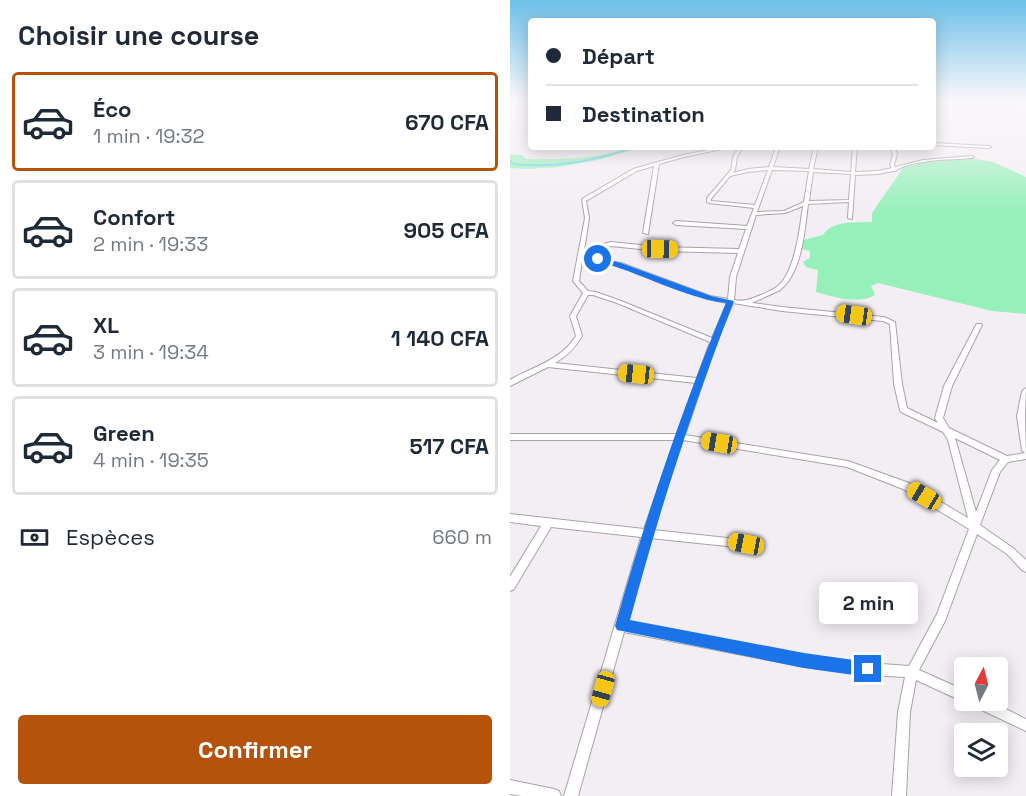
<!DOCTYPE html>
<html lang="fr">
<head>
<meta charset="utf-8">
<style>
	body { margin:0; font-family:"Space Grotesk",sans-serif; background:#f6f6f7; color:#1f2937; height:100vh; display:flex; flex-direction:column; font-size:22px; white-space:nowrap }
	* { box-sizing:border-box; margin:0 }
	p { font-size:20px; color:#747a83 }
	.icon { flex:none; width:33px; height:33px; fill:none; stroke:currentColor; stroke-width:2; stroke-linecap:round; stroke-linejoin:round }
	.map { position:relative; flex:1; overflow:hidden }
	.side { display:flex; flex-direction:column; background:#fff; width:510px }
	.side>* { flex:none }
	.top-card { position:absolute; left:18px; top:18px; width:408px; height:132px; border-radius:6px; box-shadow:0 3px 15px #0003; display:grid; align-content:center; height:132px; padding:0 18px; background:#fff }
	.needle { width:39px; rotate:7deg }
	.fabs { position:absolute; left:444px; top:657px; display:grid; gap:12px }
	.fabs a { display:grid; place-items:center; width:54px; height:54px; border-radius:6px; background:#fff; box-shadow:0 3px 15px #0003; font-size:30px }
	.end { position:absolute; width:27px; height:27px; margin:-14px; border:8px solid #1a73e8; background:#fff; box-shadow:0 0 0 3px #fff }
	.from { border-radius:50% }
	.bubble { position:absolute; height:42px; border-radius:6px; background:#fff; box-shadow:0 3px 15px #0003; font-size:20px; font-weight:700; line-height:42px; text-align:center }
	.car { position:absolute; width:18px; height:36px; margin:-18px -9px; border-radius:8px; box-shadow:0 0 4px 2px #0007; background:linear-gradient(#f5c518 24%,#345 0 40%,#f5c518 0 76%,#345 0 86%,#f5c518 0) }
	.top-card b { display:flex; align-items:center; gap:21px; height:57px; font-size:22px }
	.top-card b+b { border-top:2px solid #e0e1e3 }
	.top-card i { width:15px; height:15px; background:#1f2937 }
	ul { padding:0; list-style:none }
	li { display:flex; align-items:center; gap:18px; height:99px; margin:0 12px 9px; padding:0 6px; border:3px solid #e0e1e3; border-radius:6px }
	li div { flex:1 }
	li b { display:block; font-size:22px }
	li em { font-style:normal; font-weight:700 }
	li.current { border-color:#b45309 }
	li>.icon { width:54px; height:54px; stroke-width:1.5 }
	h2 { padding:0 18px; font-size:27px; line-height:72px }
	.pay { display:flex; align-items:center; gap:15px; height:66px; padding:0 18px; font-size:22px }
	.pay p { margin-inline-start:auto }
	.cta { display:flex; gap:12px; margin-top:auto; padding:12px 18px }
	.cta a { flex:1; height:69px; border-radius:6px; background:#b45309; color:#fff; font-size:24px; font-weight:700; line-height:69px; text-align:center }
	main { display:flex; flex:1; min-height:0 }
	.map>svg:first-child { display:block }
	.green { fill:#96f0ba }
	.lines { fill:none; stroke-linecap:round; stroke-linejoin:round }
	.stream { stroke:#53d1ea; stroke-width:1.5 }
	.minor-casing { stroke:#a8a3a8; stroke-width:2 }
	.minor { fill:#fff; fill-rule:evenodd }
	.route { fill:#1a73e8 }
</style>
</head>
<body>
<main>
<section class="side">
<h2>Choisir une course</h2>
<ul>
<li class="current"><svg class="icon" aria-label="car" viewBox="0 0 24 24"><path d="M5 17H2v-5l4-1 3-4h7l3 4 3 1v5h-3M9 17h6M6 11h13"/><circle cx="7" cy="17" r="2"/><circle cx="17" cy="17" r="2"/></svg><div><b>Éco</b><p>1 min · 19:32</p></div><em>670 CFA</em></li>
<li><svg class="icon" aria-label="car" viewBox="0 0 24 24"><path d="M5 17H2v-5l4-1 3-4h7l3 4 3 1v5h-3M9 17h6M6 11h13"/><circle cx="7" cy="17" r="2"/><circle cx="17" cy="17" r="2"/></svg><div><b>Confort</b><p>2 min · 19:33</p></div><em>905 CFA</em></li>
<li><svg class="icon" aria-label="car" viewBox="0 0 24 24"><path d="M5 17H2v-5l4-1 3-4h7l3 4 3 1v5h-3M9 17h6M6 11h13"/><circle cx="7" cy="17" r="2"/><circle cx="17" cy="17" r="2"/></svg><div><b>XL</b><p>3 min · 19:34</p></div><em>1 140 CFA</em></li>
<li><svg class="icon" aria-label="car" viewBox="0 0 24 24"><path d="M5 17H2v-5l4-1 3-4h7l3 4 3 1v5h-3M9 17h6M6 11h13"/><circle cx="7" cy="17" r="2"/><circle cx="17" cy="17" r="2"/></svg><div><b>Green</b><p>4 min · 19:35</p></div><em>517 CFA</em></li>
</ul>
<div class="pay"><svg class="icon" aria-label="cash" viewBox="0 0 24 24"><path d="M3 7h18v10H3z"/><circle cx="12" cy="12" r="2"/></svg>Espèces<p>660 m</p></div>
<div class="cta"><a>Confirmer</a></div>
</section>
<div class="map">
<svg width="516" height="796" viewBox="0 0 516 796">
	<rect width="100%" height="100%" fill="#f3eef3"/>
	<path class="green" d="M118 147H133L88 160 49 167 17 169 0 168V154L12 155 16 159C44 160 93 159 118 147Z
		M460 158 483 162 516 177V314L482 311 368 283 361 286 365 295C348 305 324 297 306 292L308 270 296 267 293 262 300 258V251L288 248 293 240 313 235C322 220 346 223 362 222V213L393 168 413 163Z"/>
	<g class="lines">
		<path class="stream" d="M0 160 3 164C43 168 86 161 124 147"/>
		<g class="minor-casing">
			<path id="minor" d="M423 143 479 146 481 147 479 148 423 145Z
				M213 147H221L174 157 149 164 138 234 133 233 144 166 127 171 76 201 79 218 74 251 82 247 101 242 150 247 229 249 236 229 166 225 163 223 166 221 237 226 244 208 199 203 197 202V198L221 170 223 157 229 147H233L227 157 225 170 223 173 238 169 259 167 266 147H270L263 167 299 169 304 147H308L303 169 341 172 343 147H347L345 172 368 171 382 168 380 165 383 154 380 147H384L387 154 384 165 385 167 413 160 462 156 464 157 462 158C440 160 403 159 385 171H383L368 174 345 175 342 219 338 218 339 202 298 204C295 229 292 273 270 290L242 303 272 307 374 317 385 322 392 384 397 408 428 423 425 418 434 386 466 325 467 324H471L472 325 442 386 433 418 439 428 497 456 515 453 512 450 507 416 512 391 516 388 515 416 516 459 498 462 490 472 470 525 503 548 516 560V572L512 570 497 554 467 534 435 621 409 670 454 690V700H477L516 719V731L459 704 457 701 454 702 406 680 400 712 396 796H382L388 712 395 677 358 675 294 667 114 632 68 796H54L131 537 41 527 4 589 0 591V577L31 526 0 522V514L134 529 165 440H0V434H168L186 383 38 367 0 386V380C24 366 50 361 66 336L60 316 73 293 63 281 75 218 72 199 123 169 173 155ZM258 170 245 205 201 201V199L220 176 238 172ZM262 170 299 171 294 202 274 211 247 212ZM303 172 341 174 339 200 299 201ZM293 206C290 227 285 272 268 286 263 290 257 292 251 295 240 299 236 302 224 300L226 277 246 215 275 213ZM101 246 150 251 228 253 220 277 218 299 200 296 111 263 73 257 86 249ZM72 260 108 265 197 299 217 303 202 338 111 301 86 292 78 291 69 281ZM78 295H83L107 303 200 342 187 378 45 363C57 356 65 348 72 336L66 316ZM223 303 272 311 373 321 380 324 384 384 390 410 391 412 433 432 438 440 458 518 399 483 338 461 175 435 207 341ZM445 438 490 460 482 470 466 512ZM173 440 337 467 393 489 459 529 427 614 399 666 358 663 294 655 117 622 140 538 236 548 239 547 241 544 239 541 236 540 143 530Z
				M0 780 44 789 49 791 51 796H12L0 794Z"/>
		</g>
		<use href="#minor" class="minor"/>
	</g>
	<linearGradient id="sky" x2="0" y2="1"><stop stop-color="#6cc0e9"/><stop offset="0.47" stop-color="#faf7fa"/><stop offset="1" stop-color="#faf7fa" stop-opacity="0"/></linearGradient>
	<rect width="516" height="213" fill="url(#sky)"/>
	<path class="route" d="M88 257 111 263 201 296 224 301C183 405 149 512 120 620L294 653 358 662 363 664 365 669 363 675 358 677 294 668 107 630 105 626C136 516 172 408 216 303 171 297 130 272 86 261Z"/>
</svg>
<div class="fabs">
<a><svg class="needle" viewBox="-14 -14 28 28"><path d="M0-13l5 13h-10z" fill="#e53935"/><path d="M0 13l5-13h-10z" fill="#747a83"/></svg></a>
<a><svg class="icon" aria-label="layers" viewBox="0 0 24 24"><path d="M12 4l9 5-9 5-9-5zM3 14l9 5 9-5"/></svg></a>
</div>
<i class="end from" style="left:88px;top:259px"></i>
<i class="end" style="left:358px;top:669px"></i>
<div class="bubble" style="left:309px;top:582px;width:99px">2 min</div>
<i class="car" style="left:150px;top:249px;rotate:91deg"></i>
<i class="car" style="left:344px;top:315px;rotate:278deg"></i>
<i class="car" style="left:126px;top:374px;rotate:276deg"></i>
<i class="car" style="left:209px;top:443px;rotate:280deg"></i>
<i class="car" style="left:414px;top:496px;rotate:301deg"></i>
<i class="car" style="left:236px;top:544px;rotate:281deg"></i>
<i class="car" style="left:93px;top:689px;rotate:196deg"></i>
<div class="top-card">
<b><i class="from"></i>Départ</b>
<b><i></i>Destination</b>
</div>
</div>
</main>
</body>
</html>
